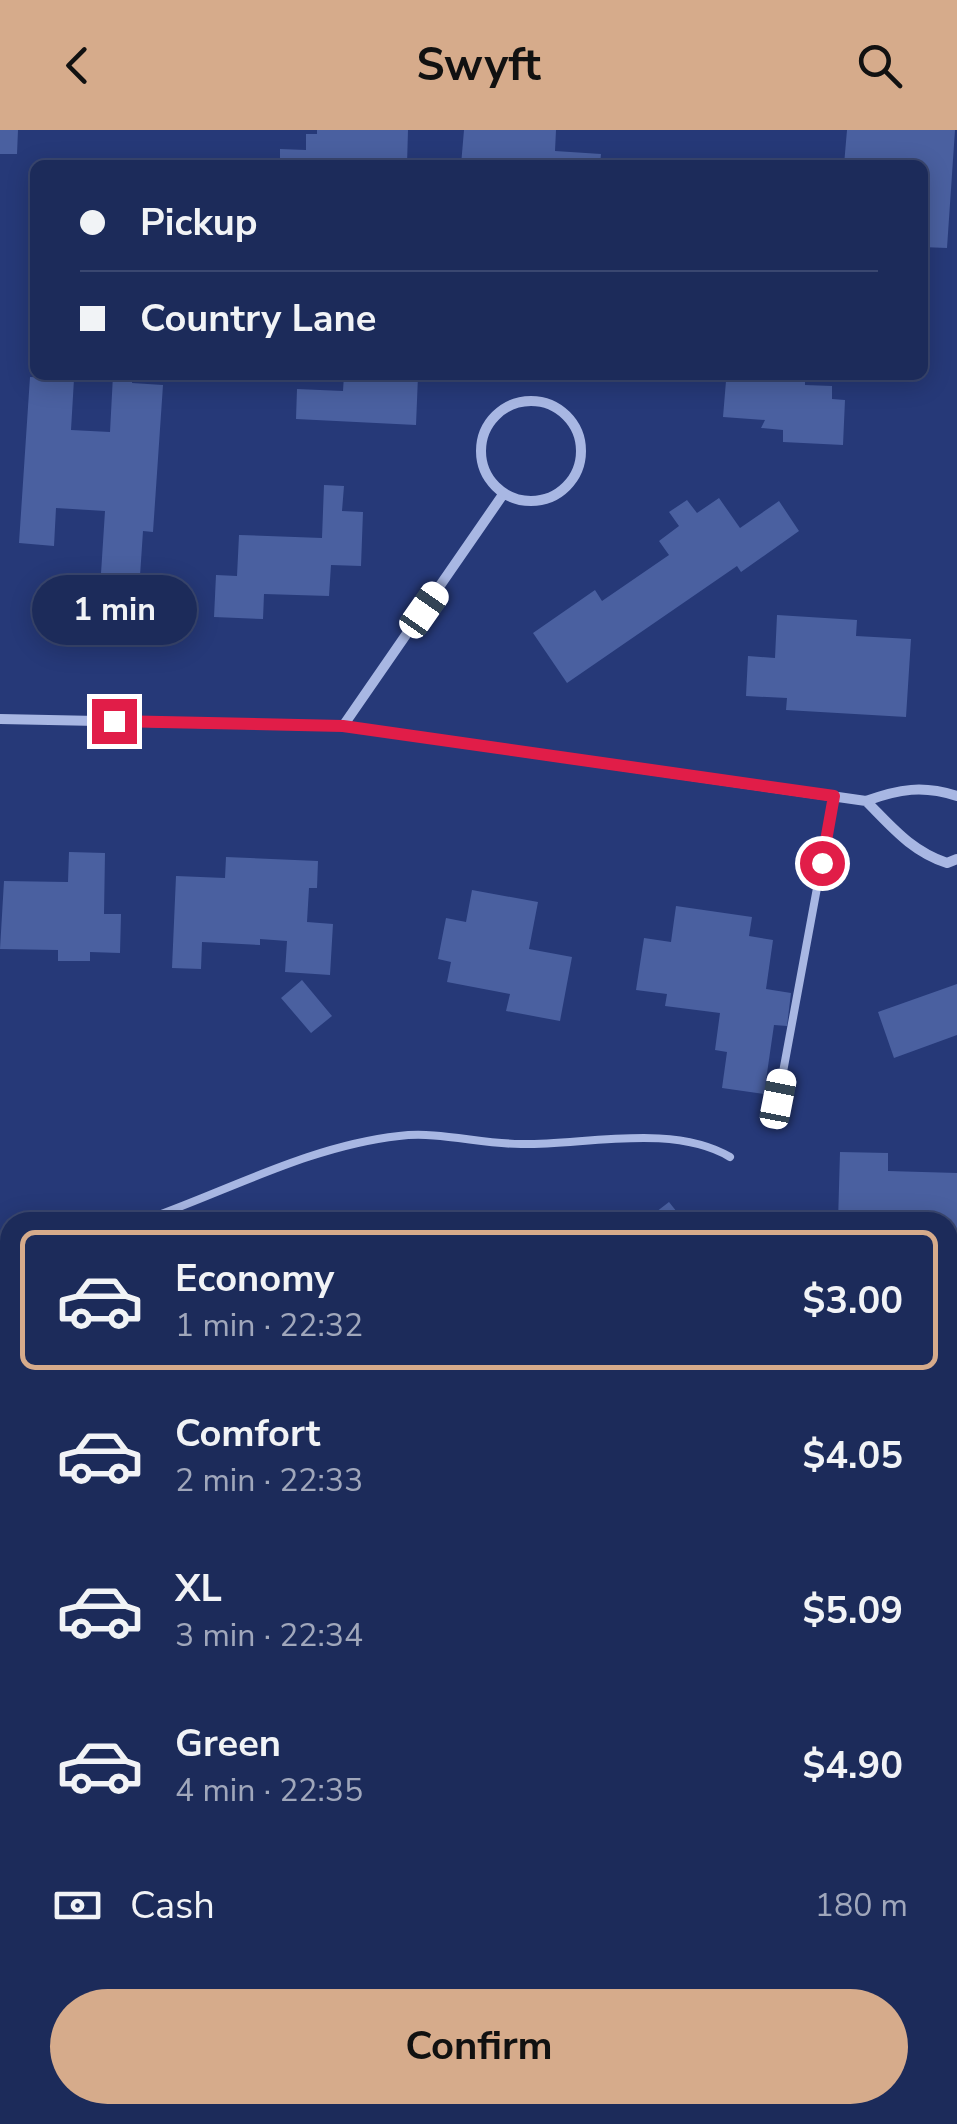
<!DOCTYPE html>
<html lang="en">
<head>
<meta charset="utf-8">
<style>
	body { margin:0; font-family:"Nunito Sans",sans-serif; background:#253360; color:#f1f3f6; height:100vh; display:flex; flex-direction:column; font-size:38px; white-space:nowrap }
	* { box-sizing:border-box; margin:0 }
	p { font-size:32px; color:#a0a7bb }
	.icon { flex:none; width:55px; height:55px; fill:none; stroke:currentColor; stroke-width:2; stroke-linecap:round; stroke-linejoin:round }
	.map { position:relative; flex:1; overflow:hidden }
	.sheet { position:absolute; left:0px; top:1082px; width:958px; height:912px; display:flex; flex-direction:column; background:#1c2b5a; border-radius:30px 30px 0 0; box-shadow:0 5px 25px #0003,0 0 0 2px #3a4770 }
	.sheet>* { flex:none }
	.hud { position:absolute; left:30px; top:30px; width:898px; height:220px; border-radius:15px; box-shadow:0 5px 25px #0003,0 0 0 2px #3a4770; display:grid; align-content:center; height:220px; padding:0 50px; background:#1c2b5a }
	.end { position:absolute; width:45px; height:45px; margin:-22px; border:12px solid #e11d48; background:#fff; box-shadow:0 0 0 5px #fff }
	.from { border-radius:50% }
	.bubble { position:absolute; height:70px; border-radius:35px; background:#1c2b5a; box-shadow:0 5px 25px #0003,0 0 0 2px #3a4770; font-size:32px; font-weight:700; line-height:70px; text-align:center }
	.car { position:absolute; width:30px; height:60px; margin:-30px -15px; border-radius:12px; box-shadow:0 0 8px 2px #0007; background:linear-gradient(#fff 24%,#345 0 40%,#fff 0 76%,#345 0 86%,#fff 0) }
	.hud b { display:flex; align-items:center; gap:35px; height:95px; font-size:38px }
	.hud b+b { border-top:2px solid #3a4770 }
	.hud i { width:25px; height:25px; background:#f1f3f6 }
	ul { padding:18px 0 0; list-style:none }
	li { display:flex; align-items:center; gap:30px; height:140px; margin:0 20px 15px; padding:0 30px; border:5px solid transparent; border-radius:15px }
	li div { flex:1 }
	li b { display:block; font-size:38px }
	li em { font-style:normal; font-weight:700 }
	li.on { border-color:#d6ab8b }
	li>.icon { width:90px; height:90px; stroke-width:1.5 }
	.pay { display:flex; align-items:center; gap:25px; height:110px; padding:0 50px; font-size:38px }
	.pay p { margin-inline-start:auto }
	.cta { display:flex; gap:20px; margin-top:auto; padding:20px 50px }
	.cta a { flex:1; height:115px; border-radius:60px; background:#d6ab8b; color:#111; font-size:40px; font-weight:700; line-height:115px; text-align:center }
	header { display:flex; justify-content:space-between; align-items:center; height:130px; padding:0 50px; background:#d6ab8b; color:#111; font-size:45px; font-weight:700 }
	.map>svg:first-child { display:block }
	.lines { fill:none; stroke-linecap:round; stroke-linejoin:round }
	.stream { stroke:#9dafe4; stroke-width:9 }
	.building { fill:#4a60a0 }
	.service { stroke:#a8b7e3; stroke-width:8 }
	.minor { stroke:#a8b7e3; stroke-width:10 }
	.route { stroke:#e11d48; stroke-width:12 }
</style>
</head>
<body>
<header><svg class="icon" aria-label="back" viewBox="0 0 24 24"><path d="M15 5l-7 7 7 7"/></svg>Swyft<svg class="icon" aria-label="search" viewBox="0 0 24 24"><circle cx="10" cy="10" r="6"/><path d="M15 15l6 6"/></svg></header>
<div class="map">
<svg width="957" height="1994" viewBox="0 0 957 1994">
	<rect width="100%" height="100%" fill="#263978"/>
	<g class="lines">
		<path class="stream" d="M948 1230 957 1224
			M144 1985V1994"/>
	</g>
	<path class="building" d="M0 0H18L17 24H0Z
		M317 0H408L407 35H280V19L306 20V4H317Z
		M464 0H556L555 21 601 24 600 35H461Z
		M847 0H955L947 118 922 117V35H844Z
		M113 245H133L132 253 163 255 153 402 143 401 139 461 100 459 105 381 56 378 54 416 19 413 30 247 74 249 71 300 110 302Z
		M344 245 418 246 416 295 296 289 297 259 343 261Z
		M740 245H805V255L832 256V269L845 270 843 315 783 312V300L761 298 765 290 723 287 726 251 740 252Z
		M324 355 344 356 342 381 363 382 361 436 331 435 329 466 264 464 263 489 214 487 216 445 237 446 239 405 322 408Z
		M719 368 740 398 779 371 799 401 741 442 737 436 567 553 533 503 595 460 602 471 669 425 659 411 679 396 669 382 687 370 697 383Z
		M777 485 857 490 856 506 911 509 906 587 786 580 787 568 746 566 748 526 775 528Z
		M69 722 105 723 104 784H121L120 823 90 822V831H58V820L0 819 4 751 68 752Z
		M226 727 318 731 317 758H309L307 792 333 794 330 845 285 842 287 811 260 809V815L202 812 201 839 172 838 176 746 225 748Z
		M472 760 538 772 529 819 572 827 560 891 506 881 510 864 447 852 451 832 438 829 446 788 466 792Z
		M676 776 752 787 749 806 773 810 766 859 791 863 787 896 774 895 764 964 722 958 727 922 715 920 720 883 665 876 667 864 636 860 644 808 671 812Z
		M302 850 332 886 311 903 281 868Z
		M957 854V905L894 928 878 882Z
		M840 1022 888 1023V1041L957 1043V1105H948V1092H838Z
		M669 1072 685 1092H643Z
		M10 1240V1288L0 1291V1243Z
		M957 1409V1475H956L948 1447V1412Z"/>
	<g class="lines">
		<path class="service" d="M778 969 834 666
			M139 1092C224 1063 308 1016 399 1006 438 1001 481 1014 521 1014 584 1015 673 993 730 1027
			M0 1138 10 1135
			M0 1443H10"/>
		<path class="minor" d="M481 321a50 50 0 1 1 100 0a50 50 0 1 1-100 0Z
			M0 589 343 596 866 671C899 659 923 655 957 666
			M343 596 504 363
			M866 671C892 697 911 721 947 733L957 729
			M948 1576 957 1572
			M616 1994 624 1985"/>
	</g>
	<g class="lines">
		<path class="route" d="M114 591 343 596 834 666 822 733"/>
	</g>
</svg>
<i class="end from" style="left:822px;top:733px"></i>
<i class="end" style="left:114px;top:591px"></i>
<div class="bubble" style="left:32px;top:445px;width:165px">1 min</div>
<i class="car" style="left:424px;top:480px;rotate:35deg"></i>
<i class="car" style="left:778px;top:969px;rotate:11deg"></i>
<div class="hud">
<b><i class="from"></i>Pickup</b>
<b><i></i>Country Lane</b>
</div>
<section class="sheet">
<ul>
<li class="on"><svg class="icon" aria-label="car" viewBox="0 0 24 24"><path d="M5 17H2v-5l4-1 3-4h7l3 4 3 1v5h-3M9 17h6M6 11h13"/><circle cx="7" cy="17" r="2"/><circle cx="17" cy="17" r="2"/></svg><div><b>Economy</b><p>1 min · 22:32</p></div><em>$3.00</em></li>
<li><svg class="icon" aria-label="car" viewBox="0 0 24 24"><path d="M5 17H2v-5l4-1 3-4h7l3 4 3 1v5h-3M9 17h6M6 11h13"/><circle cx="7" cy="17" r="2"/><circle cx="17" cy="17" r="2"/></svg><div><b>Comfort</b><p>2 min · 22:33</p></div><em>$4.05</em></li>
<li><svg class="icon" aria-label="car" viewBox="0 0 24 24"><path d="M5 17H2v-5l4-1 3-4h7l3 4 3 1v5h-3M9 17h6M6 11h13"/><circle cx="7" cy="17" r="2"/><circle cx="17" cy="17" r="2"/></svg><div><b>XL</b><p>3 min · 22:34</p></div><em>$5.09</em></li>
<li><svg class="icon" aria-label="car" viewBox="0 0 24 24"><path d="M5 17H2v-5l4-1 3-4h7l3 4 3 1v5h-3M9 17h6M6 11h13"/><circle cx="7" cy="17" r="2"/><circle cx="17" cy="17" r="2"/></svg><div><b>Green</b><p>4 min · 22:35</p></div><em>$4.90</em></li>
</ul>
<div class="pay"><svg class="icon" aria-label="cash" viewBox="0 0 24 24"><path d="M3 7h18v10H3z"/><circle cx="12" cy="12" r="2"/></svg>Cash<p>180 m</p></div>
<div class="cta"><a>Confirm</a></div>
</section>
</div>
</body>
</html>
